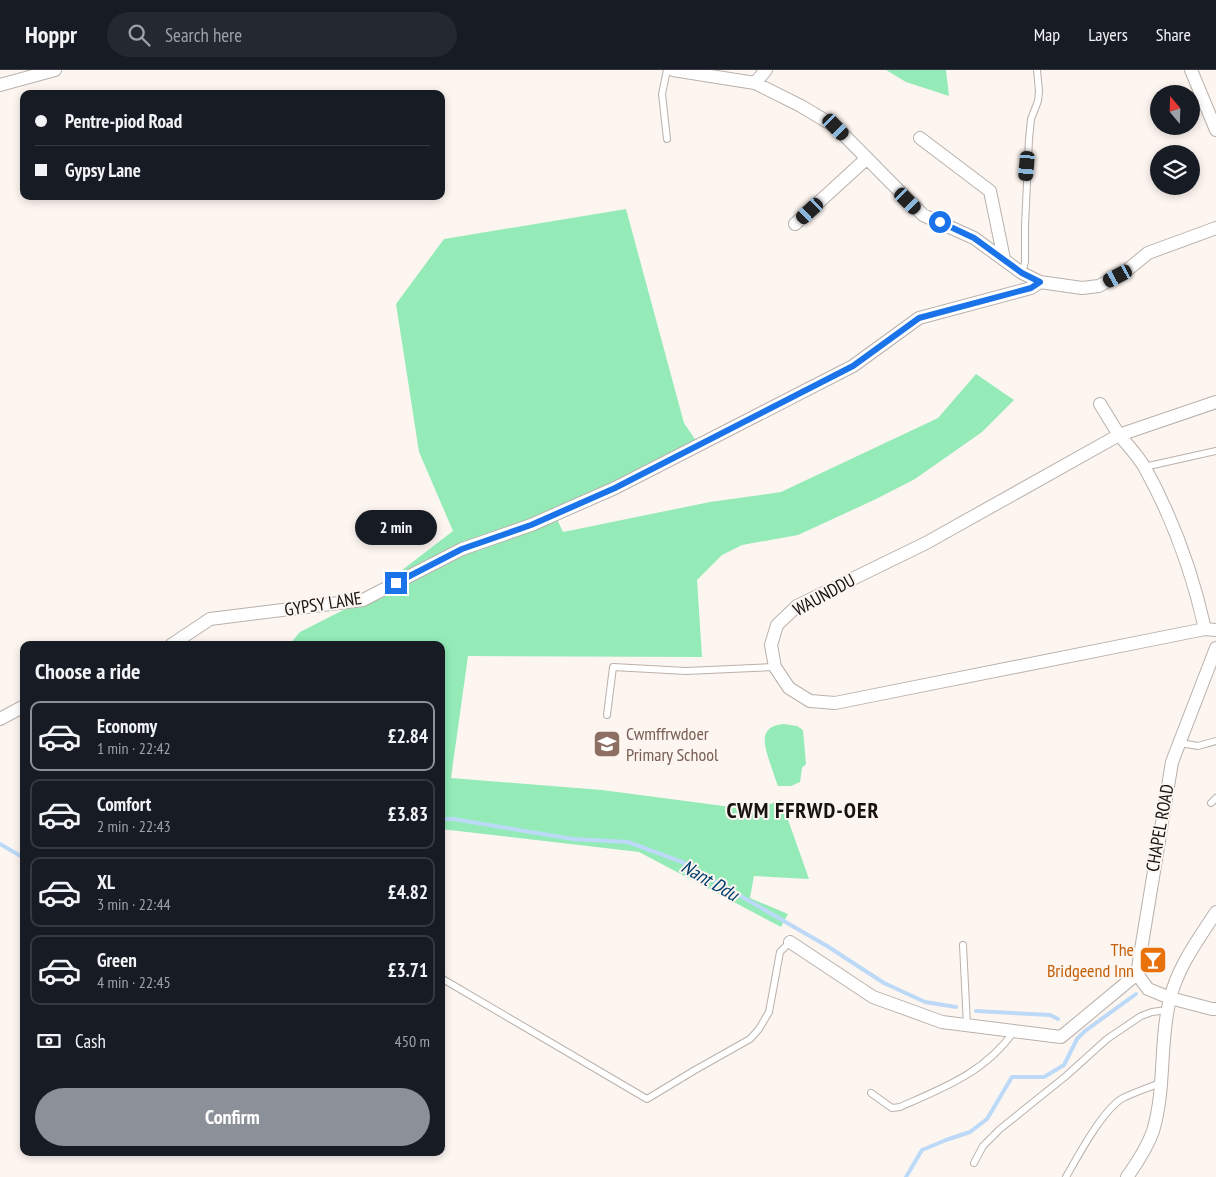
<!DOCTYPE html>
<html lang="en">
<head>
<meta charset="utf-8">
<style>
	body { margin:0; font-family:"PT Sans Narrow",sans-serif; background:#242831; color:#f1f3f6; height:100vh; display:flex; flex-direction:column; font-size:19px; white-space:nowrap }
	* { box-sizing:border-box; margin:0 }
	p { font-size:16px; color:#9ea1a6 }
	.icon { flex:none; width:28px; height:28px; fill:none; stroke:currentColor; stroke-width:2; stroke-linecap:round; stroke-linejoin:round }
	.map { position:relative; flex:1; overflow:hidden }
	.panel { position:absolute; left:20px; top:571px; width:425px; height:515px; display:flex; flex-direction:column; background:#171b24; border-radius:10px; box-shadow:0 2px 8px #0003 }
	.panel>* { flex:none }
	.top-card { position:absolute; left:20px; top:20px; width:425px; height:110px; border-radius:10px; box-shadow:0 2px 8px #0003; display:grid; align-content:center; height:110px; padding:0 15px; background:#171b24 }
	.needle { width:32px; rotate:341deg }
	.fabs { position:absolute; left:1150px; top:15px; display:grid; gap:10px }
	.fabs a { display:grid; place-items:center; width:50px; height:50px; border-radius:50%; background:#171b24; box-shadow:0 2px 8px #0003; font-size:25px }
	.end { position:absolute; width:22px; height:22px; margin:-11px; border:6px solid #1a73e8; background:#fff; box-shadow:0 0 0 2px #fff }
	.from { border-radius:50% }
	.bubble { position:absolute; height:35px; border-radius:18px; background:#171b24; box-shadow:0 2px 8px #0003; font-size:16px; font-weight:600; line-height:35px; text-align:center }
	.car { position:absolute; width:15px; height:30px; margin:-15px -8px; border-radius:6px; box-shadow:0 0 4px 1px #0007; background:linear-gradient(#222 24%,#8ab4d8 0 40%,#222 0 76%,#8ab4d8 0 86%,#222 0) }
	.top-card b { display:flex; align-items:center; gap:18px; height:48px; font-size:19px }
	.top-card b+b { border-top:1px solid #363941 }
	.top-card i { width:12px; height:12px; background:#f1f3f6 }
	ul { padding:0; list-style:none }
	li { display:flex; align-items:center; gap:15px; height:70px; margin:0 10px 8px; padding:0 5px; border:2px solid #363941; border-radius:10px }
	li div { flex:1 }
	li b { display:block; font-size:19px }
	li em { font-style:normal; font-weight:600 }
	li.on { border-color:#8c9099 }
	li>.icon { width:45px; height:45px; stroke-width:1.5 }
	h2 { padding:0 15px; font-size:22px; line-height:60px }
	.pay { display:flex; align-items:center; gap:12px; height:55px; padding:0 15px; font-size:19px }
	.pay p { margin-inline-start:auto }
	.action { display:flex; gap:10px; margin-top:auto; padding:10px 15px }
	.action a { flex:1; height:58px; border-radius:30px; background:#8c9099; color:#fff; font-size:20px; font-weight:600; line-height:58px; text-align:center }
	header { display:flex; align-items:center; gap:30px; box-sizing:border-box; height:70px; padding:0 25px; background:#171b24; border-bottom:1px solid #363941 }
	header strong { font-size:24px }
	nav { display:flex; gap:28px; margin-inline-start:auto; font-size:18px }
	.search { width:350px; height:45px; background:#242831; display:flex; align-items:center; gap:12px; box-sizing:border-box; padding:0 18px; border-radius:28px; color:#9ea1a6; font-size:19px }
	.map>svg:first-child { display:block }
	.green { fill:#94ebb8 }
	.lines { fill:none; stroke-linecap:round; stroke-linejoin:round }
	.stream { stroke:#bcd9f7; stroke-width:4 }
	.service-casing { stroke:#b9b1ac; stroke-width:8 }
	.minor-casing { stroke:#b9b1ac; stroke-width:14 }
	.service { stroke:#fff; stroke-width:6 }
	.minor { stroke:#fff; stroke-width:12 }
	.route { stroke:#1a73e8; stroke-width:6 }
	.labels { text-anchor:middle; stroke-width:4; stroke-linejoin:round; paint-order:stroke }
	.street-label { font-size:18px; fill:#161311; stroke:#fdf5f0 }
	.education-label { font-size:18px; fill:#785e54; stroke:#fdf5f0; text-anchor:start }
	.food-label { font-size:18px; fill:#c56008; stroke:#fdf5f0; text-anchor:end }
	.water-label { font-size:19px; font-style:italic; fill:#033f6c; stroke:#fdf5f0 }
	.district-label { font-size:22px; font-weight:bold; letter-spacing:1px; fill:#161311; stroke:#fdf5f0 }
</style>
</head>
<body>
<header>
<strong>Hoppr</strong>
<div class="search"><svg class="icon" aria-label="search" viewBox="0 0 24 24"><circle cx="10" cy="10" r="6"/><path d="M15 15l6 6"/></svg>Search here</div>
<nav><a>Map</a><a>Layers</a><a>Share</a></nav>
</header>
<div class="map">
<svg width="1216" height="1107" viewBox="0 0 1216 1107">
	<rect width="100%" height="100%" fill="#fdf5f0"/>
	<path class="green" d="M886 0H946L949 26 906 12Z
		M626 139 684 353 699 375 555 445 563 462 710 432 781 422 938 348 976 304 1014 330 982 362 915 409 874 430 798 465 742 475 722 485 697 510 702 587 468 586 451 708 602 720 754 740 781 730 809 809 754 806 750 828 788 844 781 857 639 782 441 759V575H289L300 562 363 530 453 461 419 382 396 234 444 169Z
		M784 654 797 656 803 660 806 694 802 698 800 712 791 716H778C775 709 773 701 770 693 764 675 758 656 784 654Z"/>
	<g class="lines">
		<path class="stream" d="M441 749H453L573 769 628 772 682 792 827 876 884 913 925 932 956 937
			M0 774 24 788
			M976 941 1050 945 1058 949
			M906 1107 922 1080 946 1070 970 1062 987 1049 1012 1007H1044L1064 995 1077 969 1085 961 1136 924"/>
		<g class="service-casing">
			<path id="service" d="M667 69 662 24 667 0
				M1022 203 1025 192V156L1029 69 1031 49 1038 31 1039 21 1037 0
				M1144 397 1216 381
				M607 645 613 597 686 601 775 597
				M1180 673 1198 676 1216 671
				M1211 733 1216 728
				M963 875 967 955
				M441 908 647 1029 695 1000 750 969 759 959 769 942 780 882 790 872
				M871 1023 892 1038 900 1037C943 1018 986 1002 1014 961
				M974 1093 983 1076 1000 1059 1066 1006 1107 969 1141 946 1152 942 1167 940
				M1066 1107C1078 1086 1103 1039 1123 1028 1135 1022 1148 1018 1160 1013"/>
		</g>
		<g class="minor-casing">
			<path id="minor" d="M673 0 755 13 801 36 836 57 923 145 974 168 1022 203 1040 212 1082 218 1099 216 1126 201 1148 183 1216 158
				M1191 0 1216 60
				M755 13 766 0
				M0 15 55 0
				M920 68 990 121 1004 189
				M795 154 866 89
				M1100 334 1119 365 1216 332
				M1205 559C1193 505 1172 447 1145 398 1138 386 1128 375 1119 365L926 473 797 536 777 555 771 575 775 597 789 618 810 631 835 633 1205 559 1216 560
				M171 575 210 549 363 530 462 479 531 455 615 418 853 296 919 248 1031 218 1040 212
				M1216 578 1172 692 1137 904 1148 919 1170 928 1212 939H1216
				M0 649 24 636
				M790 872 873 927 942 952 1061 967 1137 904
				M1127 1107C1137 1093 1147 1078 1153 1061 1166 1018 1159 972 1170 929 1178 896 1198 870 1216 842"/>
		</g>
		<use href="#service" class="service"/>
		<use href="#minor" class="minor"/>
	</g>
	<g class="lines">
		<path class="route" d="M396 513 462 479 531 455 615 418 853 296 919 248 1031 218 1040 212 1022 203 974 168 940 152"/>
	</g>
	<defs>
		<g id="school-square" transform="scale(1.4375)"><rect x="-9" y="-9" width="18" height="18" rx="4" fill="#8d6e63" stroke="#fdf5f0"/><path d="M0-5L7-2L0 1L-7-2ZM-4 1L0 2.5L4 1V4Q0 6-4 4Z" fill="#fff"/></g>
		<g id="bar-square" transform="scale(1.4375)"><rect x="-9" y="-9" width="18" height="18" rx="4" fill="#e8710a" stroke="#fdf5f0"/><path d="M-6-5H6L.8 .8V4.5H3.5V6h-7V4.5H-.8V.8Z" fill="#fff"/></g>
	</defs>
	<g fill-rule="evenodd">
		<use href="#school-square" x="607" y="674"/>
		<use href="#bar-square" x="1153" y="890"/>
	</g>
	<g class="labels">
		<g class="street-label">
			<text transform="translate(824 525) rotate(-29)" y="6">WAUNDDU</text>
			<text transform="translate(323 534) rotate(-9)" y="6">GYPSY LANE</text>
			<text transform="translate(1160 758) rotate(-80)" y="6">CHAPEL ROAD</text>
		</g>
		<g class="education-label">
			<text x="626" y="670">Cwmffrwdoer<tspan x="626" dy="21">Primary School</tspan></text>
		</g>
		<g class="food-label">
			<text x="1134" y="886">The<tspan x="1134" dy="21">Bridgeend Inn</tspan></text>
		</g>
		<g class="water-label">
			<text transform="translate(710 810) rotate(30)" y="7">Nant Ddu</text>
		</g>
		<g class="district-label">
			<text x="803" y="748">CWM FFRWD-OER</text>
		</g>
	</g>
</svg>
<div class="fabs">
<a><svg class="needle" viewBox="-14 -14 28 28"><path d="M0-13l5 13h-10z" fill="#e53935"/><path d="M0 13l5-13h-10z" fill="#9ea1a6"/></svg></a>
<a><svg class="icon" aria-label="layers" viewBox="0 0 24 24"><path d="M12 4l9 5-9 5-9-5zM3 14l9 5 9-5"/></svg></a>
</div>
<i class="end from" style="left:940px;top:152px"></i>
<i class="end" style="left:396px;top:513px"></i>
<div class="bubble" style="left:355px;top:440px;width:82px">2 min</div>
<i class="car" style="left:836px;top:57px;rotate:136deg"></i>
<i class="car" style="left:1027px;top:96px;rotate:185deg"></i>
<i class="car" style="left:908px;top:131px;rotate:135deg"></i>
<i class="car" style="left:810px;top:141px;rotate:227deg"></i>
<i class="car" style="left:1118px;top:206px;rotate:242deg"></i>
<div class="top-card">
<b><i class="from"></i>Pentre-piod Road</b>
<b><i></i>Gypsy Lane</b>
</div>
<section class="panel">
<h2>Choose a ride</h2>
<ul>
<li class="on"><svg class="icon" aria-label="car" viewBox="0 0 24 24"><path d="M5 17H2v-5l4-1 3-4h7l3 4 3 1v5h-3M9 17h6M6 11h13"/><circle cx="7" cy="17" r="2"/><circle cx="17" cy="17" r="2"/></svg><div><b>Economy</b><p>1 min · 22:42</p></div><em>£2.84</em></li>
<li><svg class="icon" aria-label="car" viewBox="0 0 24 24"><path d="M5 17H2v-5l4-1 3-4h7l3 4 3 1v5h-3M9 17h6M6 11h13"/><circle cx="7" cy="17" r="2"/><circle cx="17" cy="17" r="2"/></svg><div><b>Comfort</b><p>2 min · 22:43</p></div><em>£3.83</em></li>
<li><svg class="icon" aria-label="car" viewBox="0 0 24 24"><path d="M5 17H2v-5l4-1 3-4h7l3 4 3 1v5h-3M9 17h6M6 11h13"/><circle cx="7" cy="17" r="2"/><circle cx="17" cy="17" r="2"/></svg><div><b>XL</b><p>3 min · 22:44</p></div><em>£4.82</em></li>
<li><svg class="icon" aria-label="car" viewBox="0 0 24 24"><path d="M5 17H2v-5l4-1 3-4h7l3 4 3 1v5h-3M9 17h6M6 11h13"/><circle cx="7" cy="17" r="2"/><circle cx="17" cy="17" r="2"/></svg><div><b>Green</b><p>4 min · 22:45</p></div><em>£3.71</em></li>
</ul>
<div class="pay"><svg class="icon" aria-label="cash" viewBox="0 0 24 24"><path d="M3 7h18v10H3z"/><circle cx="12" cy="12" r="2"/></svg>Cash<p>450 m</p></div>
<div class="action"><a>Confirm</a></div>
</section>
</div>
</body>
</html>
